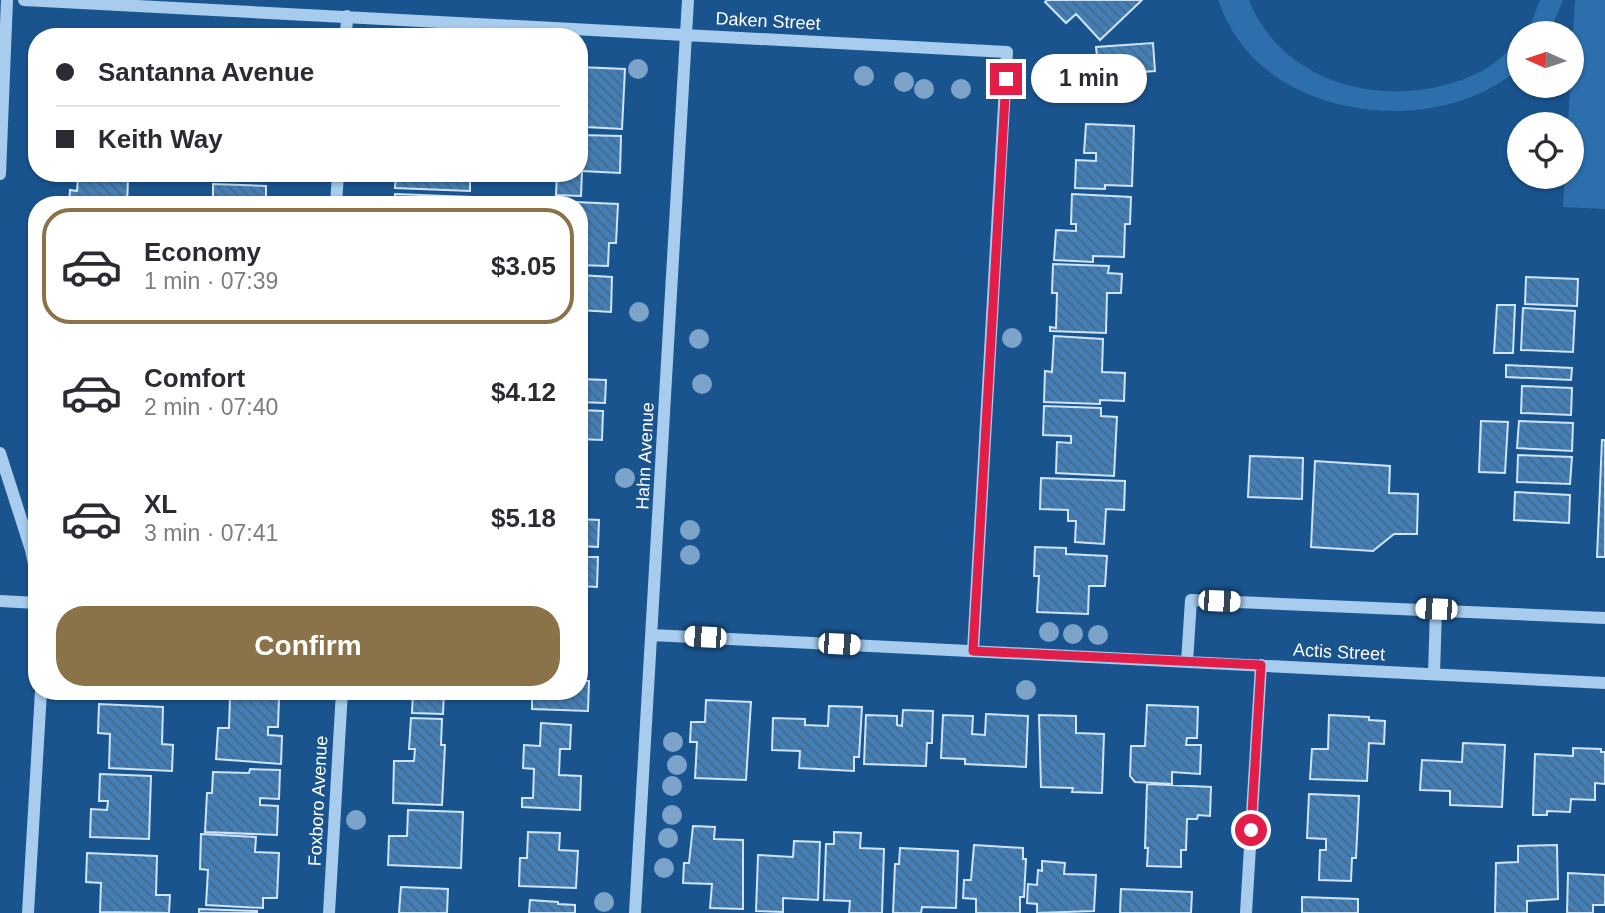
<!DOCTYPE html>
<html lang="en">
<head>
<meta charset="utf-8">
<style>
	body { margin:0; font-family:Helvetica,sans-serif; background:#f2f2f3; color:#2b2b33; height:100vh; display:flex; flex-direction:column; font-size:26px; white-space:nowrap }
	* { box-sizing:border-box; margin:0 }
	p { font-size:23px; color:#7c7c81 }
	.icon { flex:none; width:38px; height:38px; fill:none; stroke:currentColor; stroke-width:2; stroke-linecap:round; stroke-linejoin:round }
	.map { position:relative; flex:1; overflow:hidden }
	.details { position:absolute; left:28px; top:196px; width:560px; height:504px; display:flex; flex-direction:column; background:#fff; border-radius:28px; box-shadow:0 2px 5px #0004 }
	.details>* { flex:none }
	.hud { position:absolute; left:28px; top:28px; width:560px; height:154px; border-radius:28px; box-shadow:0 2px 5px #0004; display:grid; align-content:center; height:154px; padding:0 28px; background:#fff }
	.needle { width:46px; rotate:273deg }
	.controls { position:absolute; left:1507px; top:21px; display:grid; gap:14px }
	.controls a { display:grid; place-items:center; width:77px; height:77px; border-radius:50%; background:#fff; box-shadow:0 2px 5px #0004; font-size:35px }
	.end { position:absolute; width:32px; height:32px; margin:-16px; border:9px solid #e11d48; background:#fff; box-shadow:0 0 0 4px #fff }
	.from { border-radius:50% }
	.bubble { position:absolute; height:49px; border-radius:24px; background:#fff; box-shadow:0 2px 5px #0004; font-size:23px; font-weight:800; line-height:49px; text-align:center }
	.car { position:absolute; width:21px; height:42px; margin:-21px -10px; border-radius:9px; box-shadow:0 0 5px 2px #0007; background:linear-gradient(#fff 24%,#345 0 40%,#fff 0 76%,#345 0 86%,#fff 0) }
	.hud b { display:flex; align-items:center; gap:24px; height:66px; font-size:26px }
	.hud b+b { border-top:2px solid #e1e1e2 }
	.hud i { width:18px; height:18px; background:#2b2b33 }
	ul { padding:12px 0 0; list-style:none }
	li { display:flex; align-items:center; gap:21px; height:116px; margin:0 14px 10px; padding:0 14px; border:4px solid transparent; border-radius:28px }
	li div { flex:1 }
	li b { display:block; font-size:26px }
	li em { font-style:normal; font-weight:800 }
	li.active { border-color:#8a7249 }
	li>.icon { width:63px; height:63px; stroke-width:1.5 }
	.primary-button { display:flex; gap:14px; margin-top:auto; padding:14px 28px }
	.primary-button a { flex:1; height:80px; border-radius:28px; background:#8a7249; color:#fff; font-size:28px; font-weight:800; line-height:80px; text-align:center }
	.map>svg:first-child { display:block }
	.park { fill:#2d6eac }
	.building { fill:url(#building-back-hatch); stroke:#cde4fa; stroke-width:2 }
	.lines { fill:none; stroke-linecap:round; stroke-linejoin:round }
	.minor { stroke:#a7ccee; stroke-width:12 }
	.tree { fill:#7ca3c9 }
	.route { stroke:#e11d48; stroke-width:9 }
	.labels { text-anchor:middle; stroke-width:6; stroke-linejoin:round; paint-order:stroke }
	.street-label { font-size:18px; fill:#fff; stroke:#1a548e }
</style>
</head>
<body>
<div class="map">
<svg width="1605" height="913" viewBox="0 0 1605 913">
	<defs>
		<pattern id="building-back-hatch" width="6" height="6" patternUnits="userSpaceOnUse" patternTransform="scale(1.75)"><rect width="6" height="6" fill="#437eb6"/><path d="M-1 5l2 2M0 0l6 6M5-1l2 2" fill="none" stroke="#476886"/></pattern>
	</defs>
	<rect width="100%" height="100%" fill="#1a548e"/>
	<path class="park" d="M1218 0H1249C1285 91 1400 113 1482 71 1496 63 1508 52 1519 40V68C1453 128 1327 123 1262 66 1241 48 1227 25 1218 0Z
		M1540 0H1563L1549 33H1524L1532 21Z
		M1575 0H1605V209L1563 207 1565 177H1572V124H1568Z"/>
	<path class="building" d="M1047 0H1142L1100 40 1076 14 1066 23 1045 2Z
		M1153 43 1155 71 1142 72V82L1108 85 1107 75 1099 76 1096 47Z
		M579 67 625 69 622 129 586 127 587 98H579Z
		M1086 124 1134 126 1132 186 1105 185V189L1075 188 1076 160 1096 161V153H1084Z
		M579 135 621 136 620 173 582 171 581 196 556 195 557 173H579Z
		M244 173H282V181L255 180V177L244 176Z
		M396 173H470V191L395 188Z
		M78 178 128 179 127 205H69L70 190 77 191Z
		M213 184 266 186V205H213Z
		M395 194 472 197V205H394Z
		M1072 194 1131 197 1130 224H1125L1124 257 1093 256V262L1054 260 1056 230 1076 231V224H1071Z
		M554 201 618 204 616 243H609L608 266 579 265V205H542V203H554Z
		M1053 264 1109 266 1108 273 1122 274 1121 293H1107L1106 333 1050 331V327L1056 328 1057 293H1052Z
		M579 275 612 277 611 312 579 310Z
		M1526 277 1578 279 1577 306 1525 304Z
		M1497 305H1515L1513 353H1494Z
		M1523 308 1575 311 1573 352 1521 350Z
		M1054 336 1103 339 1102 372 1125 373 1124 401 1100 400V404L1044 402 1045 371 1052 372Z
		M579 342H581L580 379 606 380 605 403 579 402Z
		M1506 365 1572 368 1571 380 1506 377Z
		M1522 386 1572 388 1571 415 1521 413Z
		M1044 406 1101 408V416L1117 417 1114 476 1056 473 1057 442 1071 443V436L1043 435Z
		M579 410 603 411 602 440 579 439Z
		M1481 421 1508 422 1505 473 1479 472Z
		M1519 421 1573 423 1572 451 1517 448Z
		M1602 440H1605V557H1597Z
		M1518 455 1572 457 1570 484 1517 482Z
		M1250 456 1303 458 1302 499 1248 497Z
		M1315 461 1390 466 1389 493 1418 494 1417 534H1394L1373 551 1311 547Z
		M1041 478 1125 481 1124 510 1106 509 1104 544 1075 542 1076 521H1068V510L1040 509Z
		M1515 492 1570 495 1569 523 1514 520Z
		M579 519 599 520 598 547 579 546Z
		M1035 547 1066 548V554L1107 556 1105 586H1089L1088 614 1037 612 1039 576H1034Z
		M579 557H598L597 587 579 586Z
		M579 681H589L588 711 532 709V691H579Z
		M413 691H444L443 714 412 713Z
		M230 696 279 699 278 727H268V735L282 736 281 764 216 759 218 728H229Z
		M706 700 751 702 746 780 695 778 697 742H690L691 722H705Z
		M99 704 163 707 162 744 173 745 172 771 109 768 110 734 98 733Z
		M1147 705 1198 707 1197 738H1187L1186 745H1201L1200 774 1172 772V784L1135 782 1130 776 1131 746H1145Z
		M829 706 862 707 859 757H854V771L799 768 800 751 772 750 773 718 805 719V725L828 726Z
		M903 710 933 711 932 743H927L926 766 864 764 866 715 897 716V725L902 726Z
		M986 714 1028 716 1026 767 965 764V759L941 758 943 715 973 716 972 734 985 735Z
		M1039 715 1076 716V733L1104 734 1102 793 1072 792 1073 788 1041 787Z
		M1329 715 1369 717V720L1385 721 1384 744 1369 743 1367 781 1310 779 1312 749H1328Z
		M411 718 442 719 441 745H445L442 805 393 803 394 761H414L415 749H409Z
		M541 723 571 725 570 749H560L559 775 581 776 580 810 522 807V798H533L534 769 523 768 524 745 540 746Z
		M1463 743 1505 745 1502 807 1450 805V791L1420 790 1422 760 1462 762Z
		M1573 748 1601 749V752H1605V784L1595 783V800L1571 799 1570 812 1547 811V815H1533L1535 754 1573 756Z
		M250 769 280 770 279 799 260 798V805L278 806 277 835 205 832 207 793H212L213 772 249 773Z
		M100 774 151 776 149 839 90 837 91 809 107 810 108 801H99Z
		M1147 784 1211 787 1210 816 1198 815 1197 819H1187L1186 850H1181V867L1147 866 1148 848H1145Z
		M1309 794 1359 796 1356 858H1352L1351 881 1319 880 1320 850H1326V839L1307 838Z
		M408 810 463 812 461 868 388 865 389 836H407Z
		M693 826 715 827 714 839 743 840V909L710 908 712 884 683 883 684 863H689Z
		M528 832 560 833 559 850 578 851 576 888 519 886 520 858H527Z
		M834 832 861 833 860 848 884 849 882 913H849L850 901 824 900 826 844H834Z
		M201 834 256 837 255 852 279 853 277 898H263V908L206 905 208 870 200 869Z
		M794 841 820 842 818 900 783 898V912L756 911 758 855 793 857Z
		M974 845 1023 848V859H1026L1024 897H1020V913H976V899L963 898 964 880H971Z
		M1557 845 1558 899 1527 901V913H1495L1496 863 1518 862V846Z
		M900 848 958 851 956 908 922 907 921 913H893L895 864H899Z
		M87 853 157 856 156 895H170L169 913 100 912 101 883 86 882Z
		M1042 861 1065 863 1064 874 1096 875 1094 911 1037 913V904L1027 903 1028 884 1037 885 1038 870 1042 871Z
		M1568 873 1605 875V905H1593V913H1567Z
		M401 887 448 889 447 913H399Z
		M1121 889 1192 892 1191 913H1120Z
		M1302 897 1358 899V913H1302Z
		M530 900 558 902V904L575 905V913H529Z
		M199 909 257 911V913H199Z"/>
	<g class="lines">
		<path class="minor" d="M24 0 1007 52 973 651
			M346 37 347 16
			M0 174 7 0
			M336 205 338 173
			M0 453 31 550 37 578
			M0 601 37 603
			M652 635 1605 683
			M1187 662 1191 600 1605 618
			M1434 674 1436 609
			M28 913 41 691
			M329 913 342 691
			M635 913 688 0
			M1246 913 1261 665"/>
	</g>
	<g class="tree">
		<circle cx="638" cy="69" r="10"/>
		<circle cx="864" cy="76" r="10"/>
		<circle cx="904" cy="82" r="10"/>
		<circle cx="924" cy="89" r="10"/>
		<circle cx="961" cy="89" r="10"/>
		<circle cx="639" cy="312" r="10"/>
		<circle cx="1012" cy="338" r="10"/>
		<circle cx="699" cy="339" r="10"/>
		<circle cx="702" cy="384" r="10"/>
		<circle cx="625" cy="478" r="10"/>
		<circle cx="690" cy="530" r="10"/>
		<circle cx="690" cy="555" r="10"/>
		<circle cx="1049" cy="632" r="10"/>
		<circle cx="1073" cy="634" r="10"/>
		<circle cx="1098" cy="635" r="10"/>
		<circle cx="1026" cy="690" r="10"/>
		<circle cx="673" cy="742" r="10"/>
		<circle cx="677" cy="765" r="10"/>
		<circle cx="672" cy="786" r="10"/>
		<circle cx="672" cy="815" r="10"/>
		<circle cx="356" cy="820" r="10"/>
		<circle cx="668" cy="838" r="10"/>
		<circle cx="664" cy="868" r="10"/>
		<circle cx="604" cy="902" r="10"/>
	</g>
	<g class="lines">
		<path class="route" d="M1006 79 973 651 1261 665 1251 830"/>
	</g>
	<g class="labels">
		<g class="street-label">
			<text transform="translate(768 21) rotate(3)" y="6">Daken Street</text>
			<text transform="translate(645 456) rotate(-87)" y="6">Hahn Avenue</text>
			<text transform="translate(1339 652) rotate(3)" y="6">Actis Street</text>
			<text transform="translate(318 801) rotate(-87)" y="6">Foxboro Avenue</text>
		</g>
	</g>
</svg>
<div class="controls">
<a><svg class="needle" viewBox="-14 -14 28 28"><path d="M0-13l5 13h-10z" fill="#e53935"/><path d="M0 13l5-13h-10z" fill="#7c7c81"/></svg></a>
<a><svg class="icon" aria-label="locate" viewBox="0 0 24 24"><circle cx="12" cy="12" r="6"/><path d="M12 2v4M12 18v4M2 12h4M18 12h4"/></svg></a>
</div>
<i class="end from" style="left:1251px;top:830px"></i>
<i class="end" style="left:1006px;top:79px"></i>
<div class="bubble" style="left:1031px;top:54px;width:116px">1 min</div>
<i class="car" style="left:1219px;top:601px;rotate:92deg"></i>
<i class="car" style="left:1436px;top:609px;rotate:272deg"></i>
<i class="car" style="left:705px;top:637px;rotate:273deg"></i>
<i class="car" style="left:839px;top:644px;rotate:93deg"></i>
<div class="hud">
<b><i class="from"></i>Santanna Avenue</b>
<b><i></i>Keith Way</b>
</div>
<section class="details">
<ul>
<li class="active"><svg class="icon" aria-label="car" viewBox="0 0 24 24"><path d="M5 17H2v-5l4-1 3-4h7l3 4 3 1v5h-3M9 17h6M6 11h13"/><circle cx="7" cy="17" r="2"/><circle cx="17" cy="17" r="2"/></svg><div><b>Economy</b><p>1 min · 07:39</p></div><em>$3.05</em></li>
<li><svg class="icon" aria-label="car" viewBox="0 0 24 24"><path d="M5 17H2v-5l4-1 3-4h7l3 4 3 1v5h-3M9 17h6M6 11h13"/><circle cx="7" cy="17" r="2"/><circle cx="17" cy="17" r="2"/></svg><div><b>Comfort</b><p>2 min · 07:40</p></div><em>$4.12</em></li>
<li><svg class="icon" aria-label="car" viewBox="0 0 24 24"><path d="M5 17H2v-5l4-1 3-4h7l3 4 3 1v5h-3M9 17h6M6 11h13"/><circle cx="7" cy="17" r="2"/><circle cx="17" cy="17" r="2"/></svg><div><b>XL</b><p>3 min · 07:41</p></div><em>$5.18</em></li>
</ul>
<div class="primary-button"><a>Confirm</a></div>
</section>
</div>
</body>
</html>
